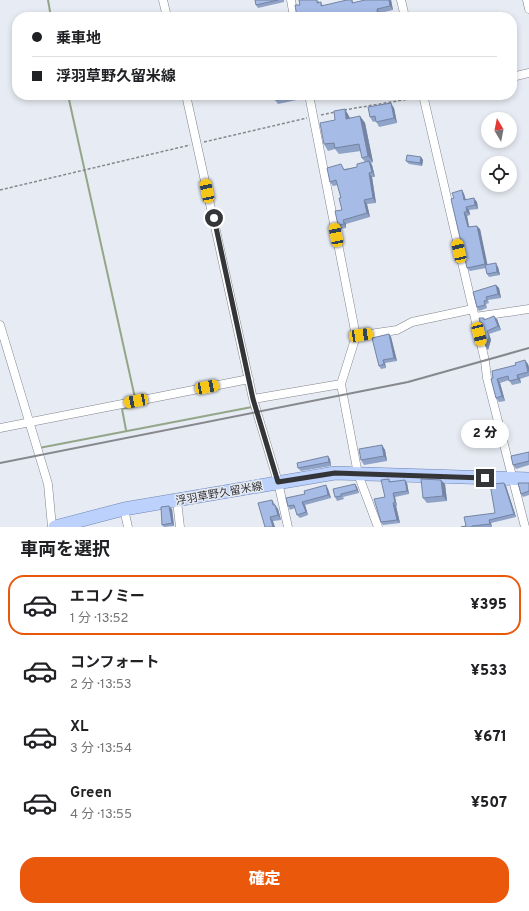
<!DOCTYPE html>
<html lang="ja">
<head>
<meta charset="utf-8">
<style>
	body { margin:0; font-family:Overpass,"Noto Sans JP",sans-serif; background:#f2f2f2; color:#202124; height:100vh; display:flex; flex-direction:column; font-size:15px; white-space:nowrap }
	* { box-sizing:border-box; margin:0 }
	p { font-size:13px; color:#757577 }
	.icon { flex:none; width:22px; height:22px; fill:none; stroke:currentColor; stroke-width:2; stroke-linecap:round; stroke-linejoin:round }
	.map { position:relative; height:527px; overflow:hidden }
	.side { display:flex; flex-direction:column; background:#fff; flex:1 }
	.side>* { flex:none }
	.banner { position:absolute; left:12px; top:12px; width:505px; height:88px; border-radius:16px; box-shadow:0 2px 6px #0003; display:grid; align-content:center; height:88px; padding:0 20px; background:#fff }
	.needle { width:26px; rotate:350deg }
	.buttons { position:absolute; left:481px; top:112px; display:grid; gap:8px }
	.buttons a { display:grid; place-items:center; width:36px; height:36px; border-radius:50%; background:#fff; box-shadow:0 2px 6px #0003; font-size:20px }
	.end { position:absolute; width:18px; height:18px; margin:-9px; border:5px solid #343538; background:#fff; box-shadow:0 0 0 2px #fff }
	.from { border-radius:50% }
	.bubble { position:absolute; height:28px; border-radius:14px; background:#fff; box-shadow:0 2px 6px #0003; font-size:13px; font-weight:800; line-height:28px; text-align:center }
	.car { position:absolute; width:12px; height:24px; margin:-12px -6px; border-radius:5px; box-shadow:0 0 3px 1px #0007; background:linear-gradient(#f5c518 24%,#345 0 40%,#f5c518 0 76%,#345 0 86%,#f5c518 0) }
	.banner b { display:flex; align-items:center; gap:14px; height:38px; font-size:15px }
	.banner b+b { border-top:1px solid #e0e0e0 }
	.banner i { width:10px; height:10px; background:#202124 }
	ul { padding:0; list-style:none }
	li { display:flex; align-items:center; gap:12px; height:60px; margin:0 8px 6px; padding:0 12px; border:2px solid transparent; border-radius:16px }
	li div { flex:1 }
	li b { display:block; font-size:15px }
	li em { font-style:normal; font-weight:800 }
	li.on { border-color:#ea580c }
	li>.icon { width:36px; height:36px; stroke-width:1.5 }
	h2 { padding:0 20px; font-size:18px; line-height:48px }
	.action { display:flex; gap:8px; margin-top:auto; padding:8px 20px }
	.action a { flex:1; height:46px; border-radius:16px; background:#ea580c; color:#fff; font-size:16px; font-weight:800; line-height:46px; text-align:center }
	.map>svg:first-child { display:block }
	.lines { fill:none; stroke-linecap:round; stroke-linejoin:round }
	.stream { stroke:#94a688; stroke-width:2 }
	.minor-casing { stroke:#80848b; stroke-width:9 }
	.primary-casing { stroke:#6f86b5; stroke-width:14 }
	.path { stroke:#85878c; stroke-width:1.5; stroke-dasharray:3 2; stroke-linecap:butt }
	.minor { stroke:#fff; stroke-width:8 }
	.primary { stroke:#bcd1fb; stroke-width:13 }
	.rail { stroke:#86888e; stroke-width:2 }
	.wall { fill:#8fa2c7 }
	.shaded-wall { fill:#7484a2 }
	.building { fill:#a6bce7; stroke:#7484a2 }
	.route { stroke:#343538; stroke-width:5 }
	.labels { text-anchor:middle; stroke-width:3; stroke-linejoin:round; paint-order:stroke }
	.street-label { font-size:11px; fill:#343538; stroke:#e7ebf3 }
</style>
</head>
<body>
<div class="map">
<svg width="529" height="527" viewBox="0 0 529 527">
	<rect width="100%" height="100%" fill="#e7ebf3"/>
	<g class="lines">
		<path class="stream" d="M48 0 51 17
			M68 95 135 398
			M126 430 122 409 137 406V403
			M39 448 252 407"/>
		<g class="minor-casing">
			<path id="minor" d="M163 0 167 17
				M291 0 294 17
				M401 0 405 17
				M527 0 529 9
				M512 77 529 73
				M186 95 253 399 278 482 288 527
				M309 95 356 336 341 384 343 395 358 474 378 527
				M423 95 485 361 487 378 525 527
				M475 317 529 309
				M0 325 48 484 52 527
				M356 336 397 330 412 322 473 309
				M253 399 341 384
				M0 428 249 379
				M177 501 180 527
				M124 509 128 527"/>
		</g>
		<g class="primary-casing">
			<path id="primary" d="M55 527 124 509 335 473 529 479"/>
		</g>
		<path class="path" d="M344 110 415 98
			M321 115 335 112
			M204 142 307 118
			M0 190 190 145"/>
		<use href="#minor" class="minor"/>
		<use href="#primary" class="primary"/>
		<path class="rail" d="M0 463 408 382 529 348"/>
	</g>
	<path class="wall" d="M255 0H284V2L258 8 256 5Z
		M347 0H352L354 3 365 0H391L393 10 380 13V17H297L300 5 319 1V2H321L323 6Z
		M297 95V100L278 104 275 100Z
		M394 108 397 123 379 127 376 121 373 122 370 117Z
		M349 116 350 118 360 116 365 123 373 162 371 163 372 165 375 177H372L376 203 367 204 370 217 346 224V228L341 229 338 225 342 210 341 198 338 185 333 186 330 182 344 169 357 167 365 162 362 158 361 151 339 154 335 149 328 151 324 144 335 120Z
		M421 157 423 160 422 166 409 164 406 161Z
		M462 190 464 194 466 200 477 202 478 209 469 210 470 215 467 216 469 227 480 229 487 265 498 267 500 275 489 277 487 274 486 268 470 271 467 268 454 198Z
		M496 285 499 288 501 298 488 300 489 303 486 304 487 308 479 311 477 307Z
		M485 319H497L501 330 489 334 491 340 488 350 486 347Z
		M389 334 391 337 397 361 385 363 386 368 381 369 379 366Z
		M528 364 529 368V376L520 379 521 383 512 385 509 380 500 383 505 401 499 402 496 398 491 379Z
		M382 445 385 450 387 461 364 465 361 460Z
		M529 452V465L516 469 513 465Z
		M330 459 331 466 301 471 298 468Z
		M389 479 390 482 407 483 409 494 395 497 397 506H396L400 523 383 525 381 522Z
		M504 483 506 486 516 517 491 523 492 527H461L466 526 495 513Z
		M529 483V495L523 497 521 494Z
		M355 484 357 487 359 493 343 497 344 499 337 501 335 497Z
		M445 484 447 501 427 503 423 498Z
		M326 485 328 489 331 498 305 505 308 515 300 518 297 515 295 508 290 510 288 506 305 494Z
		M272 500 278 509 281 520 273 521 265 527Z
		M172 509 174 526 164 527 162 525Z"/>
	<path class="shaded-wall" d="M389 0H391L393 10 390 6Z
		M377 9 380 13V17H378Z
		M294 95H297V100Z
		M391 103 394 108 397 123 394 118Z
		M345 109 349 116 351 125 346 119Z
		M360 116 365 123 373 162 368 156Z
		M421 157 423 160 422 166 420 163Z
		M369 161 372 165 375 177 372 172Z
		M369 173 372 177 376 203 373 198Z
		M462 190 464 194 467 204 464 200Z
		M474 198 477 202 478 209 475 205Z
		M364 200 367 204 370 217 367 213Z
		M466 207 469 210 470 215 467 212Z
		M464 212 467 216 470 231 468 227Z
		M343 220 346 224V228L344 224Z
		M477 226 480 229 488 267 485 264Z
		M496 263 498 267 500 275 497 272Z
		M496 285 499 288 501 298 498 294Z
		M494 316 497 319 501 330 498 326Z
		M487 331 489 334 491 340 488 350 486 347Z
		M389 334 391 337 397 361 394 358Z
		M383 360 385 363 386 368 384 364Z
		M525 360 528 364 529 368V373Z
		M517 375 520 379 521 383 518 379Z
		M497 379 500 383 505 401 502 396Z
		M382 445 385 450 387 461 384 456Z
		M328 456 330 459 331 466 329 462Z
		M405 480 407 483 409 494 407 491Z
		M441 480 445 484 447 501 443 496Z
		M504 483 506 486 516 517 514 514Z
		M355 484 357 487 359 493 357 490Z
		M326 485 328 489 331 498 328 495Z
		M393 493 395 497 397 506 395 502Z
		M302 502 305 505 308 515 306 512Z
		M393 503 396 506 400 523 397 520Z
		M275 505 278 509 281 520 278 515Z
		M169 506 172 509 174 526 172 523Z
		M270 517 273 521 275 527H273Z
		M489 520 491 523 492 527 490 524Z"/>
	<path class="building" d="M255 0H278L256 5Z
		M299 0H317V3L321 2V6L347 0H352V3L365 0H389L390 6 377 9 378 17H297L295 5H300Z
		M274 95H294L275 100Z
		M391 103 394 118 376 122 375 116 370 117 368 107Z
		M345 109 346 119 360 116 368 156 362 158 359 144 335 148 334 143 324 144 320 123 335 120 334 111Z
		M407 155 421 157 420 163 406 161Z
		M369 161 372 172 369 173 373 198 364 200 367 213 343 220 344 224 338 225 335 211 342 210 339 198H341L336 180 330 182 327 168 341 164 344 170 357 167V164Z
		M462 190 464 200 474 198 475 205 466 207 467 212H464L468 227 477 226 485 264 467 268 451 199 454 198 452 193Z
		M496 263 497 272 487 274 485 265Z
		M496 285 498 294 486 297 487 300 484 301 485 305 477 307 473 292Z
		M494 316 498 326 487 331 489 336 486 347 479 318H484V320Z
		M389 334 394 358 383 360 384 364 379 366 372 338Z
		M525 360 528 372 517 375 518 379 509 381 508 376 497 379 502 396 496 398 491 379 493 378 492 371 516 365 515 363Z
		M382 445 384 456 361 460 359 449Z
		M529 452V461L513 465 511 456Z
		M328 456 329 462 298 468 297 463Z
		M389 479V482L405 480 407 491 393 493 395 502 393 503 397 520 381 522 374 499 385 497 381 480Z
		M421 479 441 480 443 496 423 498Z
		M504 483 514 514 489 520 490 524 472 526V527H461L466 526 464 517 495 513 490 484Z
		M518 483H529V491L521 494Z
		M355 484 357 490 341 494V496L335 497 333 489Z
		M326 485 328 495 302 502 306 512 297 515 294 505 288 506 286 498 305 494 304 491Z
		M272 500 273 505H275L278 515 270 517 273 527H265L258 503Z
		M169 506 172 523 162 525 161 507Z"/>
	<g class="lines">
		<path class="route" d="M214 218 253 399 278 482 335 473 485 478"/>
	</g>
	<g class="labels">
		<g class="street-label">
			<text transform="translate(219 493) rotate(-10)" y="4">浮羽草野久留米線</text>
		</g>
	</g>
</svg>
<div class="buttons">
<a><svg class="needle" viewBox="-14 -14 28 28"><path d="M0-13l5 13h-10z" fill="#e53935"/><path d="M0 13l5-13h-10z" fill="#757577"/></svg></a>
<a><svg class="icon" aria-label="locate" viewBox="0 0 24 24"><circle cx="12" cy="12" r="6"/><path d="M12 2v4M12 18v4M2 12h4M18 12h4"/></svg></a>
</div>
<i class="end from" style="left:214px;top:218px"></i>
<i class="end" style="left:485px;top:478px"></i>
<div class="bubble" style="left:461px;top:420px;width:48px">2 分</div>
<i class="car" style="left:207px;top:191px;rotate:348deg"></i>
<i class="car" style="left:336px;top:235px;rotate:349deg"></i>
<i class="car" style="left:459px;top:251px;rotate:347deg"></i>
<i class="car" style="left:479px;top:334px;rotate:166deg"></i>
<i class="car" style="left:361px;top:335px;rotate:82deg"></i>
<i class="car" style="left:207px;top:387px;rotate:79deg"></i>
<i class="car" style="left:136px;top:401px;rotate:259deg"></i>
<div class="banner">
<b><i class="from"></i>乗車地</b>
<b><i></i>浮羽草野久留米線</b>
</div>
</div>
<section class="side">
<h2>車両を選択</h2>
<ul>
<li class="on"><svg class="icon" aria-label="car" viewBox="0 0 24 24"><path d="M5 17H2v-5l4-1 3-4h7l3 4 3 1v5h-3M9 17h6M6 11h13"/><circle cx="7" cy="17" r="2"/><circle cx="17" cy="17" r="2"/></svg><div><b>エコノミー</b><p>1 分 · 13:52</p></div><em>¥395</em></li>
<li><svg class="icon" aria-label="car" viewBox="0 0 24 24"><path d="M5 17H2v-5l4-1 3-4h7l3 4 3 1v5h-3M9 17h6M6 11h13"/><circle cx="7" cy="17" r="2"/><circle cx="17" cy="17" r="2"/></svg><div><b>コンフォート</b><p>2 分 · 13:53</p></div><em>¥533</em></li>
<li><svg class="icon" aria-label="car" viewBox="0 0 24 24"><path d="M5 17H2v-5l4-1 3-4h7l3 4 3 1v5h-3M9 17h6M6 11h13"/><circle cx="7" cy="17" r="2"/><circle cx="17" cy="17" r="2"/></svg><div><b>XL</b><p>3 分 · 13:54</p></div><em>¥671</em></li>
<li><svg class="icon" aria-label="car" viewBox="0 0 24 24"><path d="M5 17H2v-5l4-1 3-4h7l3 4 3 1v5h-3M9 17h6M6 11h13"/><circle cx="7" cy="17" r="2"/><circle cx="17" cy="17" r="2"/></svg><div><b>Green</b><p>4 分 · 13:55</p></div><em>¥507</em></li>
</ul>
<div class="action"><a>確定</a></div>
</section>
</body>
</html>
